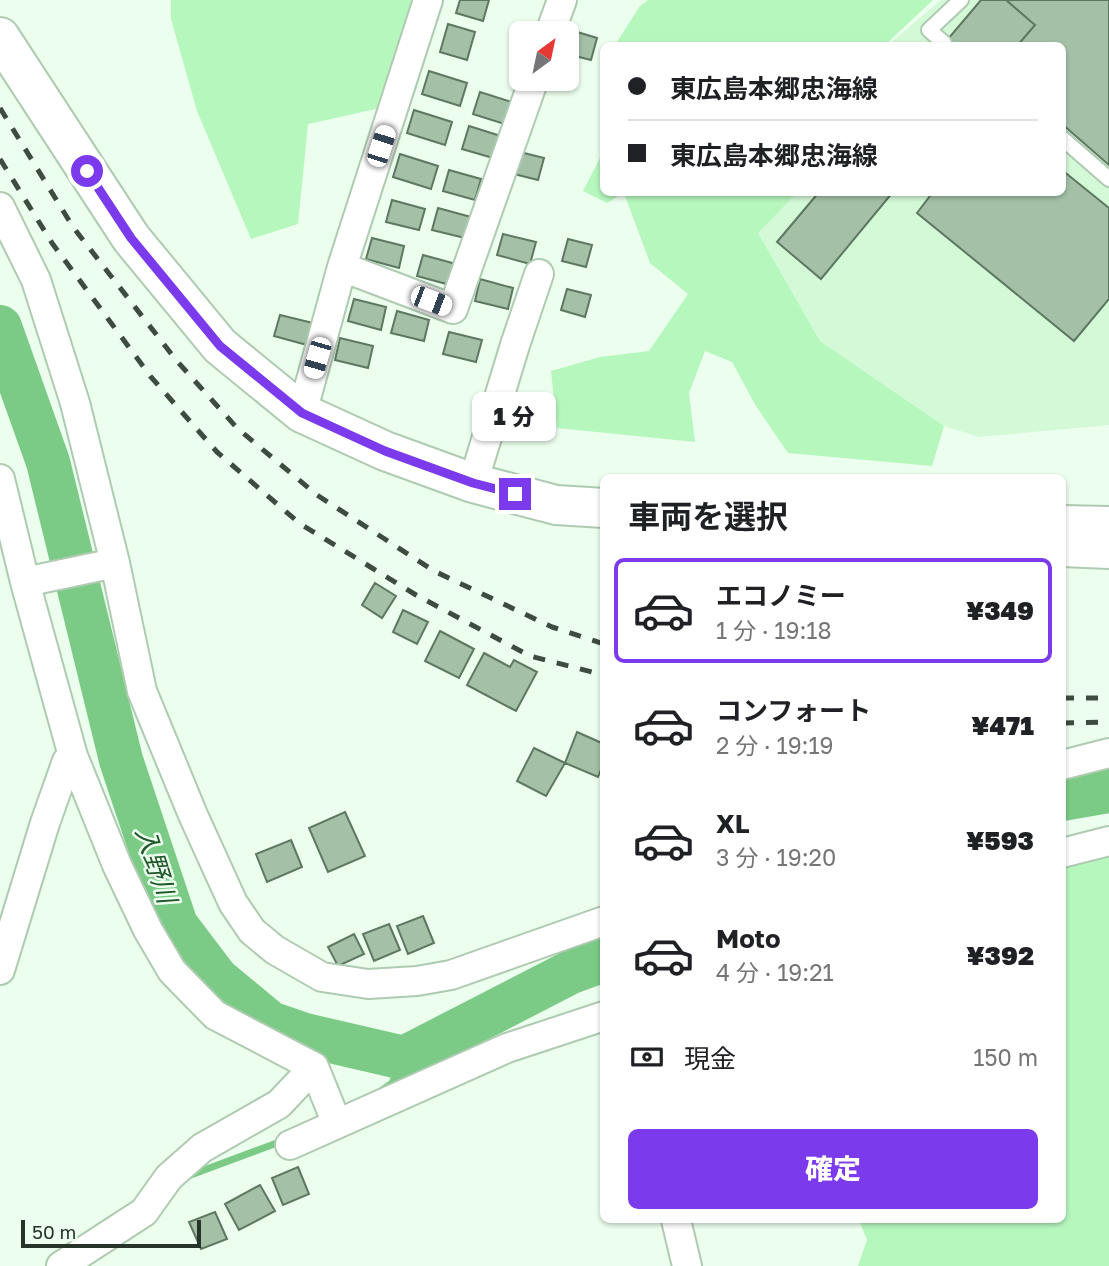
<!DOCTYPE html>
<html lang="ja">
<head>
<meta charset="utf-8">
<style>
	body { margin:0; font-family:"Golos Text","Noto Sans JP",sans-serif; background:#f6f6f6; color:#202124; height:100vh; display:flex; flex-direction:column; font-size:26px; white-space:nowrap }
	* { box-sizing:border-box; margin:0 }
	p { font-size:23px; color:#757577 }
	.icon { flex:none; width:38px; height:38px; fill:none; stroke:currentColor; stroke-width:2; stroke-linecap:round; stroke-linejoin:round }
	.map { position:relative; flex:1; overflow:hidden }
	.panel { position:absolute; left:600px; top:474px; width:466px; height:749px; display:flex; flex-direction:column; background:#fff; border-radius:10px; box-shadow:0 2px 5px #0004 }
	.panel>* { flex:none }
	.guide { position:absolute; left:600px; top:42px; width:466px; height:154px; border-radius:10px; box-shadow:0 2px 5px #0004; display:grid; align-content:center; height:154px; padding:0 28px; background:#fff }
	.needle { width:46px; rotate:33deg }
	.buttons { position:absolute; left:509px; top:21px; display:grid; gap:14px }
	.buttons a { display:grid; place-items:center; width:70px; height:70px; border-radius:10px; background:#fff; box-shadow:0 2px 5px #0004; font-size:35px }
	.scale { position:absolute; left:21px; bottom:18px; width:180px; box-sizing:border-box; padding-left:7px; border:4px solid #283429; border-top:0; font-size:19px; line-height:24px; white-space:nowrap; color:#283429; -webkit-text-stroke:5px #ecfeee; paint-order:stroke }
	.end { position:absolute; width:32px; height:32px; margin:-16px; border:9px solid #7c3aed; background:#fff; box-shadow:0 0 0 4px #fff }
	.from { border-radius:50% }
	.bubble { position:absolute; height:49px; border-radius:10px; background:#fff; box-shadow:0 2px 5px #0004; font-size:23px; font-weight:800; line-height:49px; text-align:center }
	.car { position:absolute; width:21px; height:42px; margin:-21px -10px; border-radius:9px; box-shadow:0 0 5px 2px #0007; background:linear-gradient(#fff 24%,#345 0 40%,#fff 0 76%,#345 0 86%,#fff 0) }
	.guide b { display:flex; align-items:center; gap:24px; height:66px; font-size:26px }
	.guide b+b { border-top:2px solid #e0e0e0 }
	.guide i { width:18px; height:18px; background:#202124 }
	ul { padding:0; list-style:none }
	li { display:flex; align-items:center; gap:21px; height:105px; margin:0 14px 10px; padding:0 14px; border:4px solid transparent; border-radius:10px }
	li div { flex:1 }
	li b { display:block; font-size:26px }
	li em { font-style:normal; font-weight:800 }
	li.on { border-color:#7c3aed }
	li>.icon { width:63px; height:63px; stroke-width:1.5 }
	h2 { padding:0 28px; font-size:32px; line-height:84px }
	.pay { display:flex; align-items:center; gap:18px; height:77px; padding:0 28px; font-size:26px }
	.pay p { margin-inline-start:auto }
	.cta { display:flex; gap:14px; margin-top:auto; padding:14px 28px }
	.cta a { flex:1; height:80px; border-radius:10px; background:#7c3aed; color:#fff; font-size:28px; font-weight:800; line-height:80px; text-align:center }
	.map>svg:first-child { display:block }
	.built { fill:#d4f9d7 }
	.green { fill:#b6f7be }
	.lines { fill:none; stroke-linecap:round; stroke-linejoin:round }
	.stream { stroke:#7bcb87; stroke-width:7 }
	.river { stroke:#7bcb87; stroke-width:44 }
	.building { fill:#a4c1a7; stroke:#5d7860; stroke-width:2 }
	.lane-casing { stroke:#aecbb1; stroke-width:18 }
	.street-casing { stroke:#aecbb1; stroke-width:32 }
	.primary-casing { stroke:#aecbb1; stroke-width:42 }
	.lane { stroke:#fff; stroke-width:14 }
	.street { stroke:#fff; stroke-width:28 }
	.primary { stroke:#fff; stroke-width:38 }
	.rail { stroke:#3e4b3f; stroke-width:5; stroke-dasharray:12 12; stroke-linecap:butt }
	.route { stroke:#7c3aed; stroke-width:9 }
	.labels { text-anchor:middle; stroke-width:5; stroke-linejoin:round; paint-order:stroke }
	.water-label { font-size:26px; font-style:italic; fill:#20572b; stroke:#ecfeee }
</style>
</head>
<body>
<div class="map">
<svg width="1109" height="1266" viewBox="0 0 1109 1266">
	<rect width="100%" height="100%" fill="#ecfeee"/>
	<path class="built" d="M941 0H1109V425L979 437 944 426 820 341 757 233 797 193 1062 192V46L888 45Z"/>
	<path class="green" d="M171 0H412L376 109 308 124 298 224 251 239 197 111 171 19Z
		M648 0H933L885 45H615L640 6Z
		M604 75V192L623 193 607 203 583 191 600 158V85Z
		M624 193H797L758 233 820 341 944 426 932 466 788 453 756 406 732 362 705 351 689 393 695 442 557 428 551 371 600 357 649 351 688 294 650 263Z
		M1109 849V1266H858L867 1240 859 1220H1062V854Z"/>
	<g class="lines">
		<path class="stream" d="M382 1090 392 1083 404 1058
			M188 1176 285 1140"/>
		<path class="river" d="M0 327 48 462 121 760 176 925 217 979 270 1023 305 1035 404 1058 571 972 604 960
			M1062 799 1109 791"/>
	</g>
	<path class="building" d="M460 0H489L483 21 456 13Z
		M981 0H1006L1035 25 1017 46H942Z
		M1006 0H1109V165L1062 124V46H1017L1035 25Z
		M448 24 475 32 467 60 440 52Z
		M574 31 597 38 591 60 567 54Z
		M429 71 467 83 460 106 422 94Z
		M480 92 518 104 511 126 473 114Z
		M414 110 452 122 445 145 407 133Z
		M469 126 507 138 500 160 462 149Z
		M520 152 544 158 538 180 514 174Z
		M400 154 438 166 431 189 393 177Z
		M449 170 481 179 475 200 443 191Z
		M1062 170 1109 208V299L1074 341 917 213 933 192H1062Z
		M819 192H893L821 279 777 242Z
		M392 200 425 209 419 230 386 222Z
		M438 208 471 217 465 238 432 230Z
		M503 234 536 242 530 264 497 255Z
		M372 238 404 246 399 268 366 259Z
		M568 239 592 245 586 267 562 261Z
		M423 255 456 264 450 285 417 276Z
		M480 279 513 288 508 309 475 301Z
		M567 289 591 295 585 317 561 310Z
		M354 299 386 307 381 330 348 321Z
		M397 311 429 320 424 341 391 333Z
		M280 315 313 323 307 345 274 336Z
		M449 332 482 340 476 362 443 354Z
		M340 338 373 346 368 368 335 360Z
		M375 583 396 596 382 618 362 605Z
		M403 610 428 622 417 644 393 632Z
		M440 631 474 649 459 678 425 661Z
		M484 653 510 667 514 660 537 672 516 711 467 685Z
		M577 732 604 744V762L598 777 565 763Z
		M534 748 565 763 546 796 517 781Z
		M345 812 365 856 328 872 309 828Z
		M291 840 302 867 267 882 256 854Z
		M423 916 434 943 408 954 397 926Z
		M389 924 400 950 374 961 363 934Z
		M354 934 364 954 338 966 328 947Z
		M298 1167 309 1194 283 1205 272 1178Z
		M260 1185 275 1211 239 1230 225 1204Z
		M215 1212 227 1239 201 1249 189 1222Z"/>
	<g class="lines">
		<g class="lane-casing">
			<path id="lane" d="M944 43 929 30 961 0
				M1062 138 1109 179"/>
		</g>
		<g class="street-casing">
			<path id="street" d="M550 33 562 0
				M0 207 36 280 75 403 115 563 142 691 193 815 233 903 252 931 275 950 322 977 368 984 417 981 451 975 604 921
				M342 267 453 309 534 79
				M302 413 342 267 428 0
				M0 479 25 582 73 756 117 865 148 930 172 971 215 1015 314 1067 337 1124
				M473 483 515 345 539 274
				M1062 552 1109 554
				M25 582 115 563
				M1062 765 1109 753
				M1062 853 1109 841
				M0 970 45 823 67 761 73 756
				M290 1145 507 1048 604 1016
				M676 1220 687 1266
				M61 1266 144 1212 169 1177 202 1148 279 1104 314 1067"/>
		</g>
		<g class="primary-casing">
			<path id="primary" d="M0 37 131 238 220 346 302 413 385 451 473 483 556 505 604 508
				M1062 525 1109 526"/>
		</g>
		<use href="#lane" class="lane"/>
		<use href="#street" class="street"/>
		<use href="#primary" class="primary"/>
		<path class="rail" d="M0 108 73 227 176 360 237 428 317 495 434 571 552 627 604 644
			M0 159 52 243 151 377 217 452 299 523 416 595 530 656 604 675
			M1062 698H1109
			M1062 723 1109 722"/>
	</g>
	<g class="lines">
		<path class="route" d="M87 171 131 238 220 346 302 413 385 451 473 483 515 494"/>
	</g>
	<g class="labels">
		<g class="water-label">
			<text transform="translate(156 865) rotate(72)" y="9">入野川</text>
		</g>
	</g>
</svg>
<div class="buttons">
<a><svg class="needle" viewBox="-14 -14 28 28"><path d="M0-13l5 13h-10z" fill="#e53935"/><path d="M0 13l5-13h-10z" fill="#757577"/></svg></a>
</div>
<div class="scale">50 m</div>
<i class="end from" style="left:87px;top:171px"></i>
<i class="end" style="left:515px;top:494px"></i>
<div class="bubble" style="left:472px;top:392px;width:84px">1 分</div>
<i class="car" style="left:381px;top:146px;rotate:18deg"></i>
<i class="car" style="left:431px;top:301px;rotate:111deg"></i>
<i class="car" style="left:317px;top:358px;rotate:196deg"></i>
<div class="guide">
<b><i class="from"></i>東広島本郷忠海線</b>
<b><i></i>東広島本郷忠海線</b>
</div>
<section class="panel">
<h2>車両を選択</h2>
<ul>
<li class="on"><svg class="icon" aria-label="car" viewBox="0 0 24 24"><path d="M5 17H2v-5l4-1 3-4h7l3 4 3 1v5h-3M9 17h6M6 11h13"/><circle cx="7" cy="17" r="2"/><circle cx="17" cy="17" r="2"/></svg><div><b>エコノミー</b><p>1 分 · 19:18</p></div><em>¥349</em></li>
<li><svg class="icon" aria-label="car" viewBox="0 0 24 24"><path d="M5 17H2v-5l4-1 3-4h7l3 4 3 1v5h-3M9 17h6M6 11h13"/><circle cx="7" cy="17" r="2"/><circle cx="17" cy="17" r="2"/></svg><div><b>コンフォート</b><p>2 分 · 19:19</p></div><em>¥471</em></li>
<li><svg class="icon" aria-label="car" viewBox="0 0 24 24"><path d="M5 17H2v-5l4-1 3-4h7l3 4 3 1v5h-3M9 17h6M6 11h13"/><circle cx="7" cy="17" r="2"/><circle cx="17" cy="17" r="2"/></svg><div><b>XL</b><p>3 分 · 19:20</p></div><em>¥593</em></li>
<li><svg class="icon" aria-label="car" viewBox="0 0 24 24"><path d="M5 17H2v-5l4-1 3-4h7l3 4 3 1v5h-3M9 17h6M6 11h13"/><circle cx="7" cy="17" r="2"/><circle cx="17" cy="17" r="2"/></svg><div><b>Moto</b><p>4 分 · 19:21</p></div><em>¥392</em></li>
</ul>
<div class="pay"><svg class="icon" aria-label="cash" viewBox="0 0 24 24"><path d="M3 7h18v10H3z"/><circle cx="12" cy="12" r="2"/></svg>現金<p>150 m</p></div>
<div class="cta"><a>確定</a></div>
</section>
</div>
</body>
</html>
